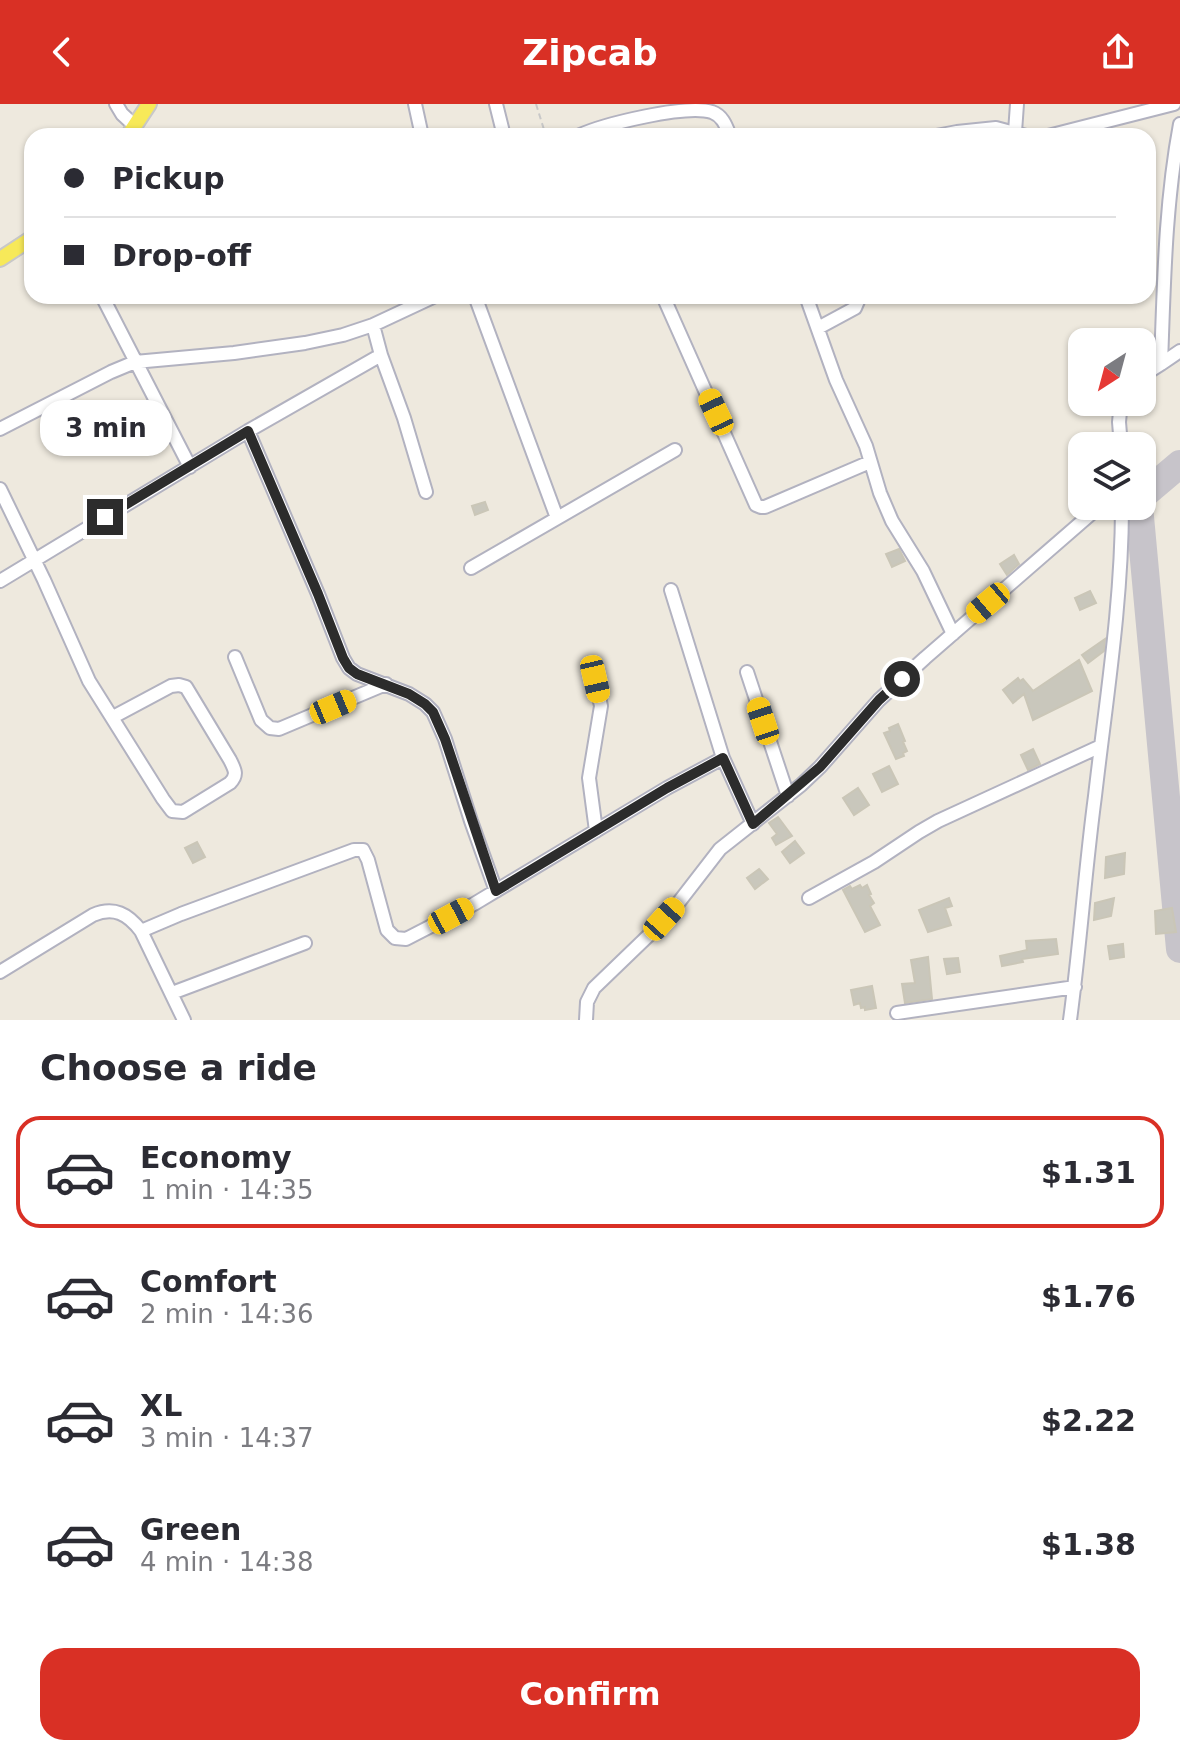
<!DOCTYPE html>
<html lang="en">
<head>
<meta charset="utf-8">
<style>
	body { margin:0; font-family:"DejaVu Sans",sans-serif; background:#f7f7f7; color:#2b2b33; height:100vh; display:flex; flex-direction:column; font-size:30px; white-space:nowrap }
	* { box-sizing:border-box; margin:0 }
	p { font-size:26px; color:#7c7c81 }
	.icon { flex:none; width:44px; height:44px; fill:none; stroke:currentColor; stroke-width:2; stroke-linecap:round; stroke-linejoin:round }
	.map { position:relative; height:916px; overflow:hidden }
	.panel { display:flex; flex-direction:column; background:#fff; flex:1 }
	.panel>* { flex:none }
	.banner { position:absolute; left:24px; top:24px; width:1132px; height:176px; border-radius:24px; box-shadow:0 2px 6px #0004; display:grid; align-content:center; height:176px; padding:0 40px; background:#fff }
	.needle { width:52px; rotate:216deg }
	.buttons { position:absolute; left:1068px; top:224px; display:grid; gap:16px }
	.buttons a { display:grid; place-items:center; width:88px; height:88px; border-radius:16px; background:#fff; box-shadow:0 2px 6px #0004; font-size:40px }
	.end { position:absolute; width:36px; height:36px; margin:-18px; border:10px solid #2c2c2c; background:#fff; box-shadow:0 0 0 4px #fff }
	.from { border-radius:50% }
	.bubble { position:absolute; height:56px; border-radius:24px; background:#fff; box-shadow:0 2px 6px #0004; font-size:26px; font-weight:700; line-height:56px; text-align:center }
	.car { position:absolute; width:24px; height:48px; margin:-24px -12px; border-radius:10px; box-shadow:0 0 6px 2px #0007; background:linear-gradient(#f5c518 24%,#345 0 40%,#f5c518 0 76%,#345 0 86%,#f5c518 0) }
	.banner b { display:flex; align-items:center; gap:28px; height:76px; font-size:30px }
	.banner b+b { border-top:2px solid #e1e1e2 }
	.banner i { width:20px; height:20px; background:#2b2b33 }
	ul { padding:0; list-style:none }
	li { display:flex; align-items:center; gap:24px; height:112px; margin:0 16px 12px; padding:0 24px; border:4px solid transparent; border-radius:24px }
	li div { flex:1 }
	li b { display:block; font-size:30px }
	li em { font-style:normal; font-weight:700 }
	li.on { border-color:#d93025 }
	li>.icon { width:72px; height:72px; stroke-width:1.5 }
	h2 { padding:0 40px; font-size:36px; line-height:96px }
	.primary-button { display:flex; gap:16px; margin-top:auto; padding:16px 40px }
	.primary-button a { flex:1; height:92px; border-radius:24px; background:#d93025; color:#fff; font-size:32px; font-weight:700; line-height:92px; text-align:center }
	header { display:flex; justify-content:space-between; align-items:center; height:104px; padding:0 40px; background:#d93025; color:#fff; font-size:36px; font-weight:700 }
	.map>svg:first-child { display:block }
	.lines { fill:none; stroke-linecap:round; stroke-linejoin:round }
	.taxiway { stroke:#c7c4ca; stroke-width:28 }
	.building { fill:#c9c7bc; stroke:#cac6b7; stroke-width:2 }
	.minor-casing { stroke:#b2b2c0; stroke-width:16 }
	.major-casing { stroke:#c8c8c8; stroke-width:18 }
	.path { stroke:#c8c8c8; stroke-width:2; stroke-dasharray:6 4; stroke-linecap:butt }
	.minor { stroke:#fff; stroke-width:12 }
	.major { stroke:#f7e959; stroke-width:14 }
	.route { stroke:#2c2c2c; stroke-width:10 }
</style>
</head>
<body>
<header><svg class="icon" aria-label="back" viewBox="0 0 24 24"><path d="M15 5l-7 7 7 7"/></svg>Zipcab<svg class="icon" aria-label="share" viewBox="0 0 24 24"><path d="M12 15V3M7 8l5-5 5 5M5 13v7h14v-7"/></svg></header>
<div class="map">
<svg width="1180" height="916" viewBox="0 0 1180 916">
	<rect width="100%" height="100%" fill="#eee9de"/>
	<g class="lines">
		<path class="taxiway" d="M1142 392 1180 360
			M1139 402 1180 845"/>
	</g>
	<path class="building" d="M485 398 488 406 475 411 472 402Z
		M899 445 905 457 892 463 886 450Z
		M1014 451 1019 460 1007 471 1000 460Z
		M1090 487 1096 499 1080 506 1075 494Z
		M1105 535 1104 547 1088 559 1082 551Z
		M1079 556 1092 587 1033 616 1024 590 1013 599 1003 586 1018 574 1020 577 1023 575 1033 587Z
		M898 620 905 637 903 638 907 647 903 649 904 652 896 655 884 629 890 627 889 624Z
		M1033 645 1040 660 1028 666 1021 651Z
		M889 662 898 680 882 688 873 670Z
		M858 684 869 701 854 711 843 694Z
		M778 713 792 732 776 741 772 734 777 730 769 719Z
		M795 737 804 749 790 759 782 748Z
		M197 738 205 753 193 759 185 744Z
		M1125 749 1124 770 1105 774 1106 753Z
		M759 765 768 775 755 785 747 774Z
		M860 781 862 784 867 781 871 790 869 791 874 799 870 802 880 821 865 828 843 786 850 782 852 785Z
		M949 794 952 802 945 804 951 821 928 828 919 806Z
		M1114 794 1111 812 1094 816 1095 799Z
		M1172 804 1176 828 1156 830 1155 807Z
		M1056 835 1058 850 1022 855 1023 858 1002 862 1000 852 1027 846 1026 837Z
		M1123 840 1124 853 1110 855 1108 842Z
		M928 853 932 895 905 899 902 880 915 879 911 856Z
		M958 854 960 868 947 870 944 855Z
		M872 882 876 904 865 906V903L861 904 860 899 854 901 851 886Z"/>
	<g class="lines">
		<g class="minor-casing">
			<path id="minor" d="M116 0 122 10 135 22
				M415 0 422 32
				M496 0 504 32
				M1015 28 1017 0
				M578 32C604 20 686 0 712 8 723 12 726 22 730 32
				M936 32 957 28 996 24 1026 32
				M1048 32 1174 0
				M102 192 190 363
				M475 192 557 414
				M663 192 756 401 761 403H765L870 358
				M806 192 836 276 866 342 880 389 892 417 923 467 953 530
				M818 224 855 204 858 197 857 192
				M381 251 404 314 426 388
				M1161 260 1180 247
				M1142 272 1161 260C1164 179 1165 100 1180 20
				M0 325 111 268 135 258 234 249 305 239 343 231 373 221 435 192
				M248 327 318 490 343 554 349 564 357 570 409 590 425 600 433 608 445 635 471 717 496 787
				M1121 342 1119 318 1121 298
				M0 385 44 476 89 577 163 695 172 707 183 708 230 679C238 671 235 666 230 656L186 583 179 581 171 582 113 613
				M471 464 675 346
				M0 477 248 327 381 251 373 221
				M671 486 723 654
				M235 553 261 616 270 624 279 625 386 580
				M747 568 788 692
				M595 575 601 602 589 674 596 727
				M809 794 874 758 919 728 938 717 1101 642
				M141 827 181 810 354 746H363L368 756 387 826 395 834 406 835 474 800 667 684 723 654 753 720
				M0 868 93 811C114 802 128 810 141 827L184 916
				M172 889 305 839
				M897 909 1075 883
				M586 916 587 898 594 884 648 832 679 798 720 745 801 681 820 663 879 596 925 554 1100 402
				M1070 916C1080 842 1085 767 1095 692 1106 596 1122 499 1122 402"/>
		</g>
		<g class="major-casing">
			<path id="major" d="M128 32 149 0
				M0 155 32 134"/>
		</g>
		<path class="path" d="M536 0 546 32"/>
		<use href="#minor" class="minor"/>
		<use href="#major" class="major"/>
	</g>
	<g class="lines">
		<path class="route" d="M105 413 248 327 318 490 343 554 349 564 357 570 409 590 425 600 433 608 445 635 496 787 667 684 723 654 753 720 820 663 879 596 902 575"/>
	</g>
</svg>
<div class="buttons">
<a><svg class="needle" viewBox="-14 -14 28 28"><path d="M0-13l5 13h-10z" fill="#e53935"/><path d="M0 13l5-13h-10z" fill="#7c7c81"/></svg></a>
<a><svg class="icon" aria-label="layers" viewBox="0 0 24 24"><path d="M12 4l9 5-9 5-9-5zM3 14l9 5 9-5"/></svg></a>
</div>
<i class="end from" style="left:902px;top:575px"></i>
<i class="end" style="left:105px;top:413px"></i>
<div class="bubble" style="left:40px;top:296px;width:132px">3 min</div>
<i class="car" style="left:716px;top:308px;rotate:335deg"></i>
<i class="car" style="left:988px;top:499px;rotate:230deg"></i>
<i class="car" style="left:595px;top:575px;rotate:167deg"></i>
<i class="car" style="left:333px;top:603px;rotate:67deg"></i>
<i class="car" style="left:763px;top:617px;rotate:342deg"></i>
<i class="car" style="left:451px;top:812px;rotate:62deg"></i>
<i class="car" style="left:664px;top:815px;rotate:42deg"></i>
<div class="banner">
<b><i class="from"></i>Pickup</b>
<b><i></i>Drop-off</b>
</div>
</div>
<section class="panel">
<h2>Choose a ride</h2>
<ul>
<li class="on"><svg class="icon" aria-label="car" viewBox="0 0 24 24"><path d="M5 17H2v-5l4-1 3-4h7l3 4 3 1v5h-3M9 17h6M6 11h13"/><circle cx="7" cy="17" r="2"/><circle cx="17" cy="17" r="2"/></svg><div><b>Economy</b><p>1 min · 14:35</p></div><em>$1.31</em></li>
<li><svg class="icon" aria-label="car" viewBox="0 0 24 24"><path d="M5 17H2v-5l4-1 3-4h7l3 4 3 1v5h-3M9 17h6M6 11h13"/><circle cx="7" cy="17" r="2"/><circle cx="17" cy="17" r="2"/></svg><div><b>Comfort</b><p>2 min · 14:36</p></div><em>$1.76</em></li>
<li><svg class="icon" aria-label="car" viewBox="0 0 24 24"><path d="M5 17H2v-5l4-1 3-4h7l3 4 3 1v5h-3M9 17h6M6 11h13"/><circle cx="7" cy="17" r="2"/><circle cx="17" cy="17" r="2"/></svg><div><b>XL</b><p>3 min · 14:37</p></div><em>$2.22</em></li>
<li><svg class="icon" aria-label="car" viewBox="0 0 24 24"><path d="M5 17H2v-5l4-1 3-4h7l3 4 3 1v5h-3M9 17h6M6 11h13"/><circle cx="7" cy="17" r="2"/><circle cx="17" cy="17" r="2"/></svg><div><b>Green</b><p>4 min · 14:38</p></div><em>$1.38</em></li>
</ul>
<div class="primary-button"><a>Confirm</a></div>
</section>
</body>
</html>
